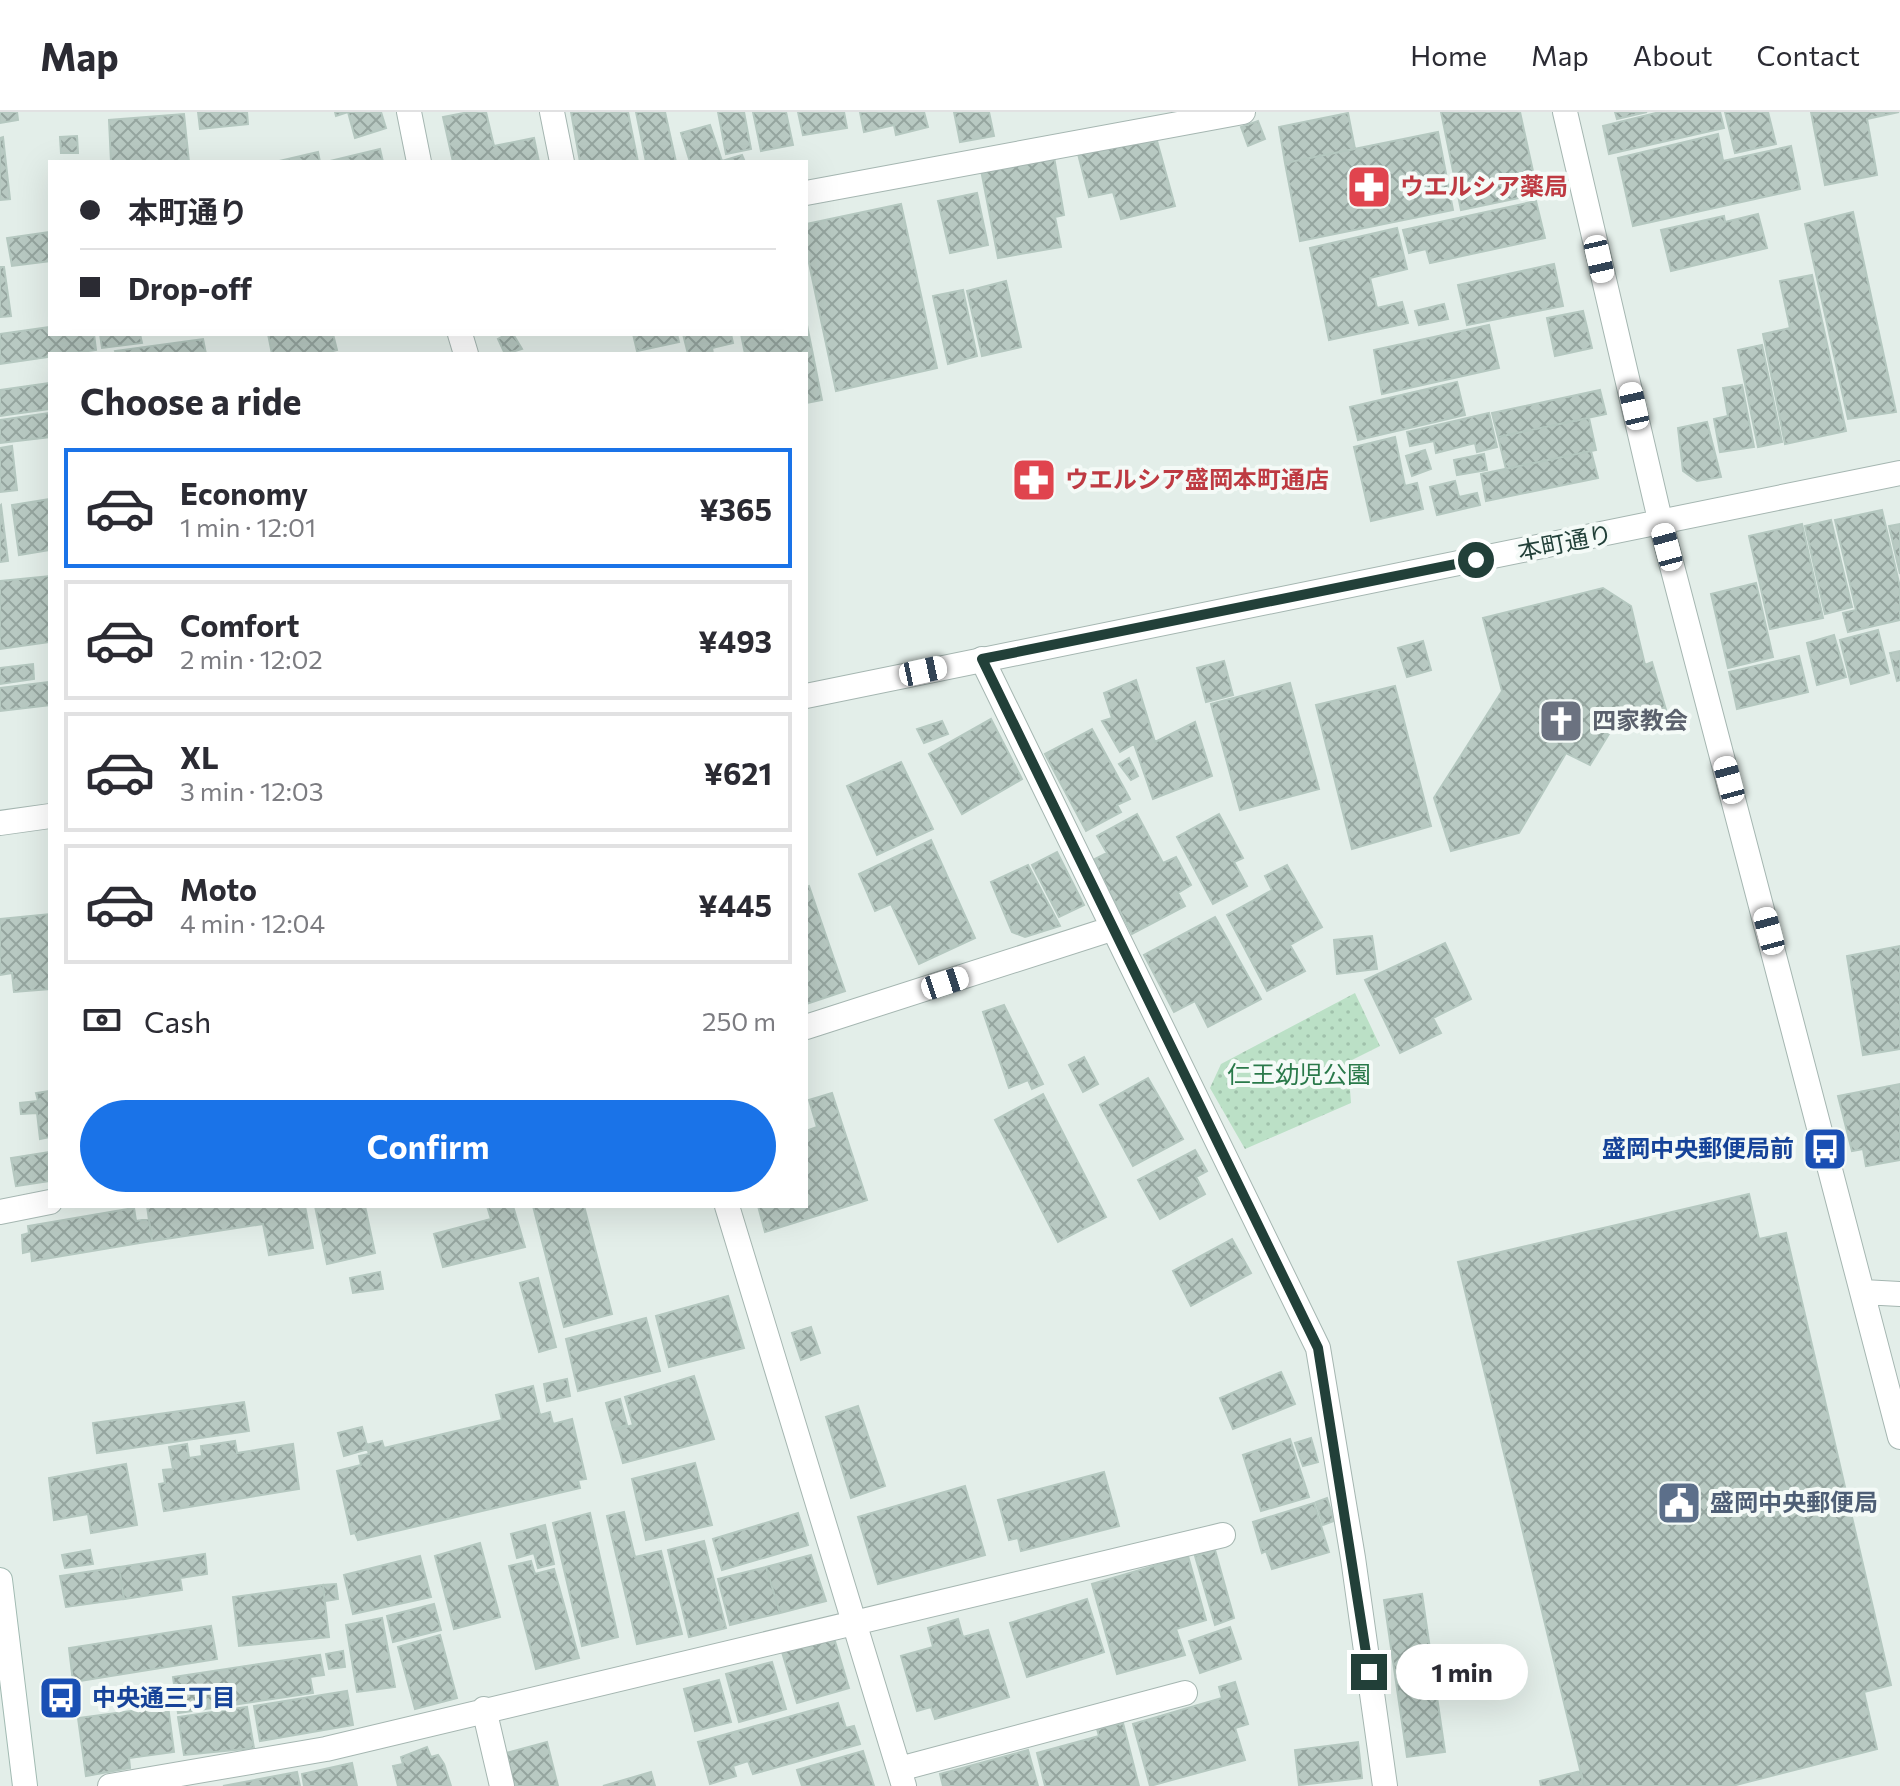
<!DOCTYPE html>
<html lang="en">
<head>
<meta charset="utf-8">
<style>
	body { margin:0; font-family:Commissioner,"Noto Sans JP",sans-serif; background:#f2f2f3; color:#2b2b33; height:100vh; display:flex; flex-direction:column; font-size:30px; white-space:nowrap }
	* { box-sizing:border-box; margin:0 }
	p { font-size:26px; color:#7c7c81 }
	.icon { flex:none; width:44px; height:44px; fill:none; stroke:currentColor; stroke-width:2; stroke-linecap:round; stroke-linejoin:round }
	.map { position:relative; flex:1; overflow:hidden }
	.sheet { position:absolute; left:48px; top:240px; width:760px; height:856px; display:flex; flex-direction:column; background:#fff; border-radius:0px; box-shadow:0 8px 32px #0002 }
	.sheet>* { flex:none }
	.top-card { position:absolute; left:48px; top:48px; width:760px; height:176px; border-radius:0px; box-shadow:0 8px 32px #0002; display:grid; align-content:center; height:176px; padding:0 32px; background:#fff }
	.end { position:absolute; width:36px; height:36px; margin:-18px; border:10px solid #224039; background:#fff; box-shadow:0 0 0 4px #fff }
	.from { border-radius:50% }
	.bubble { position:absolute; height:56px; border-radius:28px; background:#fff; box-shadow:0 8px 32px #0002; font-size:26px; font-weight:700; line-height:56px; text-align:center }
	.car { position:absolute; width:24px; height:48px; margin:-24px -12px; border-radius:10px; box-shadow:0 0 6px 2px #0007; background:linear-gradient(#fff 24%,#345 0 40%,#fff 0 76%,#345 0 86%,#fff 0) }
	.top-card b { display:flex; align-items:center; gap:28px; height:76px; font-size:30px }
	.top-card b+b { border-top:2px solid #e1e1e2 }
	.top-card i { width:20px; height:20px; background:#2b2b33 }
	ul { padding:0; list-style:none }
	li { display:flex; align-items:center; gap:24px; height:120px; margin:0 16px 12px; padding:0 16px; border:4px solid #e1e1e2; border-radius:0px }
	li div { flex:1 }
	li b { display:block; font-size:30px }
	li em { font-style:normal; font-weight:700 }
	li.active { border-color:#1a73e8 }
	li>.icon { width:72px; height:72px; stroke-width:1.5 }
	h2 { padding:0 32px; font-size:36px; line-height:96px }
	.pay { display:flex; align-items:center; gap:20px; height:88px; padding:0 32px; font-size:30px }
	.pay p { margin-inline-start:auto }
	.button { display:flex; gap:16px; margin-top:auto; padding:16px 32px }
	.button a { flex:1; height:92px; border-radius:48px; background:#1a73e8; color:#fff; font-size:32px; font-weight:700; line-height:92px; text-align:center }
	header { display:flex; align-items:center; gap:48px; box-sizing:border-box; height:112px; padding:0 40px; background:#fff; border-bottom:2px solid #e1e1e2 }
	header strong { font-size:38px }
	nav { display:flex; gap:44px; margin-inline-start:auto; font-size:28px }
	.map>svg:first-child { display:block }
	.grass { fill:url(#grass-dots) }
	.building { fill:url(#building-cross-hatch); stroke:#b5c8c0; stroke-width:2 }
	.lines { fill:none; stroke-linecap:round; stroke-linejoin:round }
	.minor-casing { stroke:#a5b6b1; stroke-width:26 }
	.tertiary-casing { stroke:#a5b6b1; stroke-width:26 }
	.secondary-casing { stroke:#a1bab2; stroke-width:26 }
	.minor { stroke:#fff; stroke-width:24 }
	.tertiary { stroke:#fff; stroke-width:24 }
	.secondary { stroke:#fff; stroke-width:24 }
	.route { stroke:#224039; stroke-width:10 }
	.labels { text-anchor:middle; stroke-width:8; stroke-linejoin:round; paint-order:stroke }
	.health-label { font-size:24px; font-weight:bold; fill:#be3a42; stroke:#f4faf7; text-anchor:start }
	.street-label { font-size:24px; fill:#224039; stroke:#f4faf7 }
	.worship-label { font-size:24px; font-weight:bold; fill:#5b616d; stroke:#f4faf7; text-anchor:start }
	.park-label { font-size:24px; fill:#2a794a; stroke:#f4faf7 }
	.transit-label { font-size:24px; font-weight:bold; fill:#164399; stroke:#f4faf7; text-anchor:end }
	.service-label { font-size:24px; font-weight:bold; fill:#4e5e75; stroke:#f4faf7; text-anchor:start }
</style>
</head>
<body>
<header>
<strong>Map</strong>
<nav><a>Home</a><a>Map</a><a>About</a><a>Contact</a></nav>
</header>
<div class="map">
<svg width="1900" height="1674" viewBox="0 0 1900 1674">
	<defs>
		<pattern id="grass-dots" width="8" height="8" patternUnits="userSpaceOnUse" patternTransform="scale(2)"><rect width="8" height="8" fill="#bbe0c6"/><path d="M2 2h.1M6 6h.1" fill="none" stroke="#a0c1ab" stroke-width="1.8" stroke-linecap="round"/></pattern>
		<pattern id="building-cross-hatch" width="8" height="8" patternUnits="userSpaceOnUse" patternTransform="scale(2)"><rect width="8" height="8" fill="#b8c9c2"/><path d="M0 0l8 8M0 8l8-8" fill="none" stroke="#95a59f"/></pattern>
	</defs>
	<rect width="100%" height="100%" fill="#e3eee9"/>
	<path class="grass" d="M1355 881 1380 934 1348 950 1351 991 1245 1037 1210 976 1221 952Z"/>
	<path class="building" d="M0 0H17L18 8 0 11Z
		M198 0H247L248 12 200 17Z
		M335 0H381L386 16 355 26 348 0 336 4Z
		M469 0H486L494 34 534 26 539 50H453L443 5Z
		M571 0H628L638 50H580Z
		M636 0H665L676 50H646Z
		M718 0H744L751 37 726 42Z
		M753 0H786L793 33 761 39Z
		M798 0H844L847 16 803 23Z
		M860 0H924L928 15 896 23 894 13 864 20Z
		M954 0H989L994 24 960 30Z
		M1441 0H1520L1538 82 1461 98Z
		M1615 0H1647L1617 7Z
		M1660 0H1720L1724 16 1609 42 1603 14Z
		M1725 0H1768L1776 32 1735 41Z
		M1811 0H1899L1867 7 1877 63 1825 73Z
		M1348 1 1355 37 1285 51 1279 15Z
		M184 2 189 50H111L109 8Z
		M1258 9 1265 27 1248 34 1241 15Z
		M710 13 722 49 742 43 745 50H690L681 21Z
		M1438 20 1453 98 1300 129 1285 51Z
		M1718 22 1723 49 1791 34 1800 77 1633 114 1618 46Z
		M1141 23 1143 32 1157 29 1175 94 1121 107 1113 80 1089 85 1076 34Z
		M77 24 78 41H61L60 25Z
		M3 25 10 87 0 88V26Z
		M380 37 383 50H326Z
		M318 40 320 50H275Z
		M1054 45 1064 103 1055 105 1061 135 998 146 981 58Z
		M977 81 988 133 950 141 938 89Z
		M1536 89 1545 126 1430 151 1426 137 1409 141 1403 118Z
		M901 92 937 256 836 279 806 137V112Z
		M1853 100 1896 300 1848 307 1805 112Z
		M1758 102 1767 136 1671 159 1661 118 1724 104 1725 110Z
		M1397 116 1407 157 1370 166 1377 196 1402 190 1408 211 1329 228 1310 136Z
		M50 120V149L12 154 7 126Z
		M1554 152 1563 194 1467 213 1458 173Z
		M0 155H4L11 204 0 205Z
		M1812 163 1846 319 1785 332 1763 222 1790 216 1780 169Z
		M1006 169 1021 235 982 244 967 179Z
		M963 178 977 244 948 252 933 184Z
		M1444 192 1448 207 1419 213 1415 199Z
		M1583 199 1592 236 1555 244 1547 206Z
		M806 208 822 288 806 291V242H745L741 222H806Z
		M1489 213 1499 256 1382 282 1374 238Z
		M50 215V222H94L96 238 0 252V222Z
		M100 222H140L142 231 102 236Z
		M268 222H333L337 238 321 242H272Z
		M507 222H513L522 237 505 242 498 227Z
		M633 222H677L679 230 637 239Z
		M683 222H731L733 231 712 236 713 242H688Z
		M203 227 206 242H116L115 239Z
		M1762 233 1782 330 1758 335 1738 238Z
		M1457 270 1465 303 1358 328 1350 295Z
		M50 271V297L0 304V278Z
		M1742 273 1754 335 1720 340 1714 307 1728 304 1723 276Z
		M1600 278 1606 302 1498 325 1492 301Z
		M50 301V325L0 331V308Z
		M1489 301 1497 335 1477 340 1475 331 1436 341 1434 329 1410 334 1407 320Z
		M1589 306 1596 338 1506 357 1498 325Z
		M1707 310 1721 365 1697 369 1683 359 1678 316Z
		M1395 325 1405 374 1417 371 1423 397 1371 409 1354 335Z
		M12 334 17 378 0 380V336Z
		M1425 338 1431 357 1412 364 1406 344Z
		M1591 339 1598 366 1486 389 1481 362Z
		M1484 342 1487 358 1457 363 1454 348Z
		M1455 369 1459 385 1477 381 1480 393 1437 403 1430 375Z
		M50 387V438L19 443 12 393Z
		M1 393 8 449 0 450V394Z
		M1882 398 1900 475V508L1848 520 1843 501 1856 498 1835 408Z
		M1831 408 1852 495 1825 502 1805 414Z
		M1802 412 1823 506 1770 517 1749 424Z
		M1900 412V462L1889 414Z
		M50 464V530L0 537V469Z
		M1756 471 1773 545 1728 556 1711 482Z
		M1603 476 1631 494 1645 553 1652 550 1667 601 1612 617 1590 653 1566 641 1519 721 1451 739 1434 686 1502 579 1483 506Z
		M1878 518 1889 561 1851 572 1840 528Z
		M1834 523 1846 565 1817 573 1807 531Z
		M1423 529 1431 558 1407 565 1398 536Z
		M1900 539V568L1897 569 1890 541Z
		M1799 544 1808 580 1737 597 1729 560Z
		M1224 549 1233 583 1206 590 1197 556Z
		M33 552 34 567 0 572V556Z
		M1136 568 1155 630 1195 610 1212 664 1153 687 1134 632 1120 640 1102 609 1112 606 1104 581Z
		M50 570V593L0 599V576Z
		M1290 571 1319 677 1240 698 1211 592Z
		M1395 574 1431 714 1352 737 1316 593Z
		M991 607 1022 667 962 702 929 642Z
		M942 609 948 622 924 631 917 617Z
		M1092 617 1130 687 1117 693 1121 700 1086 719 1045 642Z
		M1129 646 1138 664 1131 668 1119 652Z
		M901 650 933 717 877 743 847 674Z
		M1137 702 1163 751 1176 745 1191 773 1178 781 1185 794 1132 822 1093 748 1107 741 1097 724Z
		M1219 702 1243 746 1234 750 1247 774 1213 792 1177 725Z
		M931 728 975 826 919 852 891 792 875 799 859 762Z
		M1057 740 1084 793 1059 805 1032 753Z
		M1028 753 1060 814 1025 825 1012 820 991 770Z
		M1287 753 1322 815 1290 833 1305 859 1267 879 1227 803 1272 778 1265 764Z
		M809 774 845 879 806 892V775Z
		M50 802V877L14 880 12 861 0 863V807Z
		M1215 805 1261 887 1208 915 1195 889 1174 900 1144 843Z
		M1372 824 1377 857 1337 862 1334 828Z
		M1445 831 1471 887 1433 906 1441 921 1400 941 1365 868Z
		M1900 834V937L1863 943 1847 844Z
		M1004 893 1043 972 1032 977 1028 968 1009 976 983 900Z
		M1084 945 1098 972 1083 980 1069 953Z
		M1148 966 1183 1027 1133 1054 1100 993Z
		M1900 972V1048L1866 1054 1863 1037 1852 1039 1838 984Z
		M50 979V1025L40 1027 37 1001 21 1002 20 991 38 989 36 981Z
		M832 981 867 1088 765 1120 758 1094H806V1019L817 1015 809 988Z
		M1043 982 1106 1105 1058 1130 995 1008Z
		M1195 1038 1207 1059 1196 1065 1205 1082 1160 1107 1138 1068Z
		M50 1040V1069L16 1074 11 1046Z
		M1749 1082 1759 1127 1786 1121 1891 1573 1864 1580 1877 1637 1732 1674H1584L1458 1150Z
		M147 1094H305L313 1136 269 1143 263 1112 152 1129Z
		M315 1094H365L375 1141 327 1152Z
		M487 1094H513L525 1135 443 1155 434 1122 491 1107Z
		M533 1094H584L612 1202 564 1215Z
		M134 1096 136 1109 149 1107 152 1129 32 1149 31 1139 23 1141 22 1123 29 1121 28 1114Z
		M1232 1127 1251 1161 1191 1194 1173 1159Z
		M380 1160 383 1177 353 1181 350 1166Z
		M538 1166 556 1235 539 1240 520 1171Z
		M728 1184 744 1236 669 1255 656 1204Z
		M646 1206 660 1259 578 1279 566 1227Z
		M811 1215 820 1241 801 1248 792 1221Z
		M1281 1260 1295 1292 1233 1317 1220 1286Z
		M694 1264 714 1327 623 1351 614 1319 633 1313 625 1285Z
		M567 1267 570 1284 547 1289 544 1272Z
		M533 1274 540 1303 550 1300 553 1312 572 1307 586 1367 578 1368 580 1376 358 1428 355 1421 351 1422 337 1359 361 1353 359 1344 369 1342 366 1333 382 1329 384 1336 502 1308 496 1283Z
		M620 1287 627 1313 613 1317 606 1291Z
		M244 1290 249 1319 97 1341 93 1311Z
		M858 1294 885 1374 851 1386 826 1305Z
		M362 1315 368 1337 344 1344 338 1321Z
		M1311 1326 1318 1350 1303 1354 1295 1331Z
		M1290 1327 1309 1385 1261 1399 1243 1343Z
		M235 1329 237 1341 293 1332 299 1377 164 1399 159 1372 165 1371 163 1358 173 1357 169 1335 187 1332 189 1346 202 1344 201 1334Z
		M695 1351 712 1413 646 1428 632 1367Z
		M126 1352 137 1413 91 1421 88 1402 54 1408 49 1366Z
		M1104 1360 1119 1414 1021 1439 1018 1426 1009 1428 998 1388Z
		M965 1374 985 1443 878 1472 858 1405Z
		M1327 1386 1334 1409 1323 1413 1316 1390Z
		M1314 1391 1329 1440 1272 1457 1266 1439 1262 1441 1253 1410Z
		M624 1400 635 1445 661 1439 682 1522 637 1532 607 1404Z
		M590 1401 618 1525 582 1534 553 1411Z
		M798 1401 808 1433 722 1458 713 1427Z
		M545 1413 554 1452 538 1456 534 1441 517 1446 511 1422Z
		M704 1429 726 1516 689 1525 668 1438Z
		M480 1431 500 1505 454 1517 435 1444Z
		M90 1438 93 1452 65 1456 62 1443Z
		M1215 1438 1234 1506 1215 1513 1195 1444Z
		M205 1442 207 1462 180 1466 182 1478 124 1487 119 1455Z
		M811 1443 826 1489 780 1501 766 1455Z
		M420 1444 431 1485 353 1502 344 1463Z
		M1188 1444 1206 1508 1176 1517 1185 1543 1117 1562 1092 1472Z
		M531 1449 535 1462 554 1457 579 1546 536 1557 509 1454Z
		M119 1455 124 1487 66 1495 60 1464Z
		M766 1455 780 1501 730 1513 718 1467Z
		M336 1472 338 1487 325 1489 323 1473Z
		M323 1473 329 1525 239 1534 233 1485Z
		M1422 1482 1445 1640 1407 1645 1384 1488Z
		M1087 1487 1104 1540 1027 1565 1010 1511Z
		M434 1492 441 1518 393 1530 387 1504Z
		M382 1506 395 1575 357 1580 346 1513Z
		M958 1507 963 1525 988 1518 1009 1585 935 1607 931 1595 917 1599 901 1544 933 1535 928 1516Z
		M211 1514 217 1547 73 1570 69 1536Z
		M1230 1515 1241 1547 1200 1561 1189 1529Z
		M440 1523 457 1586 415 1597 398 1535Z
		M834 1526 849 1576 797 1591 782 1540Z
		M343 1539 345 1555 329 1557 326 1542Z
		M320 1543 324 1563 310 1565 313 1581 178 1601 173 1565Z
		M772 1550 786 1597 739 1610 726 1562Z
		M719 1568 731 1610 695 1619 684 1577Z
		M1235 1570 1248 1612 1235 1616 1245 1648 1150 1674 1133 1612 1222 1586 1219 1575Z
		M347 1579 353 1613 260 1629 254 1594Z
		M838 1591 846 1616 854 1614 860 1632 753 1662 748 1649 733 1654 736 1664 710 1672 698 1630Z
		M168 1594 174 1640 129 1646 130 1656 86 1664 78 1606Z
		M247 1595 254 1636 184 1643 178 1605Z
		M1123 1611 1139 1674H1045L1037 1641 1099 1624 1097 1617Z
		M547 1630 558 1674H513L506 1641Z
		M1358 1630 1362 1666 1299 1673 1295 1638Z
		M427 1635 431 1645 438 1643 444 1652 451 1674H398L393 1654 403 1652 401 1645Z
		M1028 1638 1038 1674H943L940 1662Z
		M863 1639 874 1674H802L797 1658Z
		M352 1651 357 1674H304L302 1662Z
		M1581 1659 1584 1674H1541L1540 1669Z
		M297 1660 300 1674H223Z
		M651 1660 655 1674H603Z"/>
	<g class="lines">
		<g class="minor-casing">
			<path id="minor" d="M409 0 419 50
				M552 0 562 50
				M806 81 1243 0
				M460 222 466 242
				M982 547 1318 1236 1353 1446 1385 1674
				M806 915 1111 817
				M727 1094 904 1674
				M0 1100 50 1090
				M484 1597 502 1674
				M899 1657 1185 1581
				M110 1674 326 1637 1223 1423"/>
		</g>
		<g class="tertiary-casing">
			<path id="tertiary" d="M1565 0 1661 412 1900 1325
				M806 584 1900 361
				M0 711 50 704
				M1863 1180 1900 1182"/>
		</g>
		<g class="secondary-casing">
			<path id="secondary" d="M0 1468 25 1674"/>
		</g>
		<use href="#minor" class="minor"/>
		<use href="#tertiary" class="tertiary"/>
		<use href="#secondary" class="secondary"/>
	</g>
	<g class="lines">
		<path class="route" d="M1369 1560 1318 1236 982 547 1476 448"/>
	</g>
	<defs>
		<g id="pharmacy-square" transform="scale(2.3)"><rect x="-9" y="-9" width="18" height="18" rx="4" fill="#e0444e" stroke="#f4faf7"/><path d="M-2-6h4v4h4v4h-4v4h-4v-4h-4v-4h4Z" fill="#fff"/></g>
		<g id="church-square" transform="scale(2.3)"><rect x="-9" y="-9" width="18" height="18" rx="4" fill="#6b7280" stroke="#f4faf7"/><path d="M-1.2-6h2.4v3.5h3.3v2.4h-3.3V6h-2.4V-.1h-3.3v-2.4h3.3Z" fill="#fff"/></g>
		<g id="bus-square" transform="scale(2.3)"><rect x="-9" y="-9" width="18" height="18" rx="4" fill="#1a4fb4" stroke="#f4faf7"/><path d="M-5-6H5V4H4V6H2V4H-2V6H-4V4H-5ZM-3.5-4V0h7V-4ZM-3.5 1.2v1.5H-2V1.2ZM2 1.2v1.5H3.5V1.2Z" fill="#fff"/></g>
		<g id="civic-square" transform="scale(2.3)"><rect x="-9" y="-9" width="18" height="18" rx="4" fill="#5c6f8a" stroke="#f4faf7"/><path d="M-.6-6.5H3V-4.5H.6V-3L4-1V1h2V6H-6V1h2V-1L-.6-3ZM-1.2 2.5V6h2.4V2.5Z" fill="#fff"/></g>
	</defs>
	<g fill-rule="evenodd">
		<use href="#pharmacy-square" x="1369" y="75"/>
		<use href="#pharmacy-square" x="1034" y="368"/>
		<use href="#church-square" x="1561" y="609"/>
		<use href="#bus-square" x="1825" y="1037"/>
		<use href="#civic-square" x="1679" y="1391"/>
		<use href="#bus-square" x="61" y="1586"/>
	</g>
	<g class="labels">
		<g class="health-label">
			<text x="1400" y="83">ウエルシア薬局</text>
			<text x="1065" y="376">ウエルシア盛岡本町通店</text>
		</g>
		<g class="street-label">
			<text transform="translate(1565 431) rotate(-11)" y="8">本町通り</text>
		</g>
		<g class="worship-label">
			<text x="1592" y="617">四家教会</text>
		</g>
		<g class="park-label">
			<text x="1299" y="971">仁王幼児公園</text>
		</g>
		<g class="transit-label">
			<text x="1794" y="1045">盛岡中央郵便局前</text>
			<text x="92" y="1594" text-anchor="start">中央通三丁目</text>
		</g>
		<g class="service-label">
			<text x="1710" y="1399">盛岡中央郵便局</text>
		</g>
	</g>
</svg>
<i class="end from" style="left:1476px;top:448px"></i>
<i class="end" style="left:1369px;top:1560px"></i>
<div class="bubble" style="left:1396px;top:1532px;width:132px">1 min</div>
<i class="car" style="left:1599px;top:147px;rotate:167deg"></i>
<i class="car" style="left:1634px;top:294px;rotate:347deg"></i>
<i class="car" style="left:1667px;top:435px;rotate:345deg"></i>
<i class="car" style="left:923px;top:559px;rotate:78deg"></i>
<i class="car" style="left:1729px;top:668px;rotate:345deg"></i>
<i class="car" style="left:1769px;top:819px;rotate:345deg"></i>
<i class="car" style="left:945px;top:871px;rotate:72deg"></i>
<div class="top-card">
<b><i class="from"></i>本町通り</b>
<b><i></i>Drop-off</b>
</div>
<section class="sheet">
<h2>Choose a ride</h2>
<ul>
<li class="active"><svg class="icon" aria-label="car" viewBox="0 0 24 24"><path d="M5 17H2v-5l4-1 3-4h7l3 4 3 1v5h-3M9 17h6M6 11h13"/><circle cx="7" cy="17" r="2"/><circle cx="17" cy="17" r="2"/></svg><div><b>Economy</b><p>1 min · 12:01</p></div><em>¥365</em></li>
<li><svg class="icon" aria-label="car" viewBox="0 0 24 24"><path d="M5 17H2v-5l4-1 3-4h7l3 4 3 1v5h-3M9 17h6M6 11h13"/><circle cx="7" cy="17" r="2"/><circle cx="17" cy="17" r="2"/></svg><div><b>Comfort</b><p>2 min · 12:02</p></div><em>¥493</em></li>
<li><svg class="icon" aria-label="car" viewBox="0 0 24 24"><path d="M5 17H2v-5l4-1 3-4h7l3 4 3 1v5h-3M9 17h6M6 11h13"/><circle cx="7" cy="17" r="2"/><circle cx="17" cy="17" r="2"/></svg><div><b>XL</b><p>3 min · 12:03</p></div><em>¥621</em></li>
<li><svg class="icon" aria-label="car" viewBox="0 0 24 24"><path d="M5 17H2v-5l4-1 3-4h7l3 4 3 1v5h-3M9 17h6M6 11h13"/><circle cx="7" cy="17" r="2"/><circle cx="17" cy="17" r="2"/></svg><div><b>Moto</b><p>4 min · 12:04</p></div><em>¥445</em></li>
</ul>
<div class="pay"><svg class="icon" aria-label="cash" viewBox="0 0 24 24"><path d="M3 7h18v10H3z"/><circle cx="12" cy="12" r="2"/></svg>Cash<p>250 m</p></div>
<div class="button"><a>Confirm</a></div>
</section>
</div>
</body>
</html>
